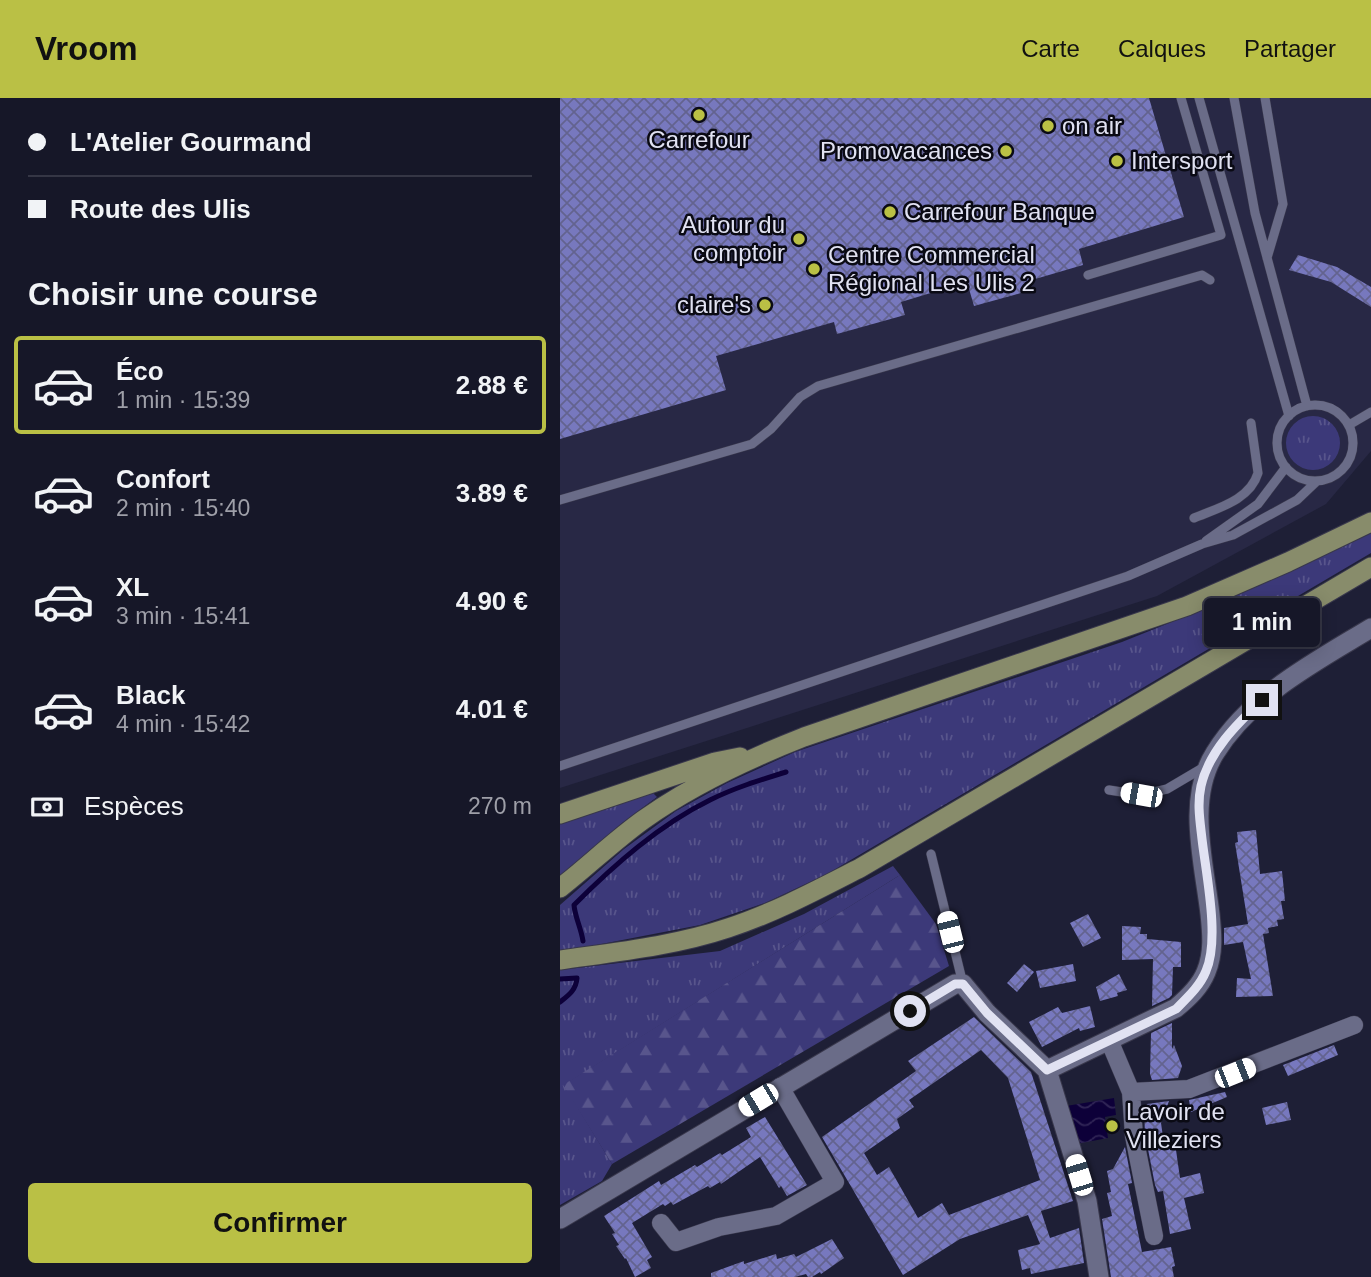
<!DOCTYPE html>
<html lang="fr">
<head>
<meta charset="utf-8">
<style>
	body { margin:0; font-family:Arial,sans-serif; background:#1f2030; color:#f1f3f6; height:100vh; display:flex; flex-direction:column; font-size:26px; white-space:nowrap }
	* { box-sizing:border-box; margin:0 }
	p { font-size:23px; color:#9e9fa8 }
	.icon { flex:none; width:38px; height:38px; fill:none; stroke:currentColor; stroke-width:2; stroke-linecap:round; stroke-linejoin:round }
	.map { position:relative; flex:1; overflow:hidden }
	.side { display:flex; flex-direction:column; background:#161728; width:560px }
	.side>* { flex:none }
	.top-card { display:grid; align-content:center; height:154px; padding:0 28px; background:#161728 }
	.end { position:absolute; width:32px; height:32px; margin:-16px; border:9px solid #e1e2f2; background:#111; box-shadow:0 0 0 4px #111 }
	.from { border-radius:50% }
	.bubble { position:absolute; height:49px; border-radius:7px; background:#161728; box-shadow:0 4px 18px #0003,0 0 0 2px #353645; font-size:23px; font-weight:800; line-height:49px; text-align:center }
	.car { position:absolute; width:21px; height:42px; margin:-21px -10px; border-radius:9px; box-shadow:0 0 5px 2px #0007; background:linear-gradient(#fff 24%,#345 0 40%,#fff 0 76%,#345 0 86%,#fff 0) }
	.top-card b { display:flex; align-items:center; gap:24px; height:66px; font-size:26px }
	.top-card b+b { border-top:2px solid #353645 }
	.top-card i { width:18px; height:18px; background:#f1f3f6 }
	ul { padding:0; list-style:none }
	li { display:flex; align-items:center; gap:21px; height:98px; margin:0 14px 10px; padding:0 14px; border:4px solid transparent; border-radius:7px }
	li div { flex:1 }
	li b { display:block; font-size:26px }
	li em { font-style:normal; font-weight:800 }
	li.on { border-color:#bac045 }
	li>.icon { width:63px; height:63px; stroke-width:1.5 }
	h2 { padding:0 28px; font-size:32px; line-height:84px }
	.pay { display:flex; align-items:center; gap:18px; height:77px; padding:0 28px; font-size:26px }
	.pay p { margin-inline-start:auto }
	.action { display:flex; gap:14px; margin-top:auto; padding:14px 28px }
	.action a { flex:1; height:80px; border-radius:7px; background:#bac045; color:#111; font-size:28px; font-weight:800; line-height:80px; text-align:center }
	header { display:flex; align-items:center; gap:42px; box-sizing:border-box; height:98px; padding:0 35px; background:#bac045; color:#111 }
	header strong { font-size:33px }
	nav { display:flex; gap:38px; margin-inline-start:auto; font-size:24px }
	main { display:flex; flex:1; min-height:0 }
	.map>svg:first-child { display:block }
	.built { fill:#282845 }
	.grass { fill:url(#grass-tufts) }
	.forest { fill:url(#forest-firs) }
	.water { fill:url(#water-waves) }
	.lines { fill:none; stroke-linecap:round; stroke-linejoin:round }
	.stream { stroke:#0d0039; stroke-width:5 }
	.building { fill:url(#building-cross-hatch); fill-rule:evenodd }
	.service-casing { stroke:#39384c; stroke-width:10 }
	.minor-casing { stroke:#39384c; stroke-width:19 }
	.tertiary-casing { stroke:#39384c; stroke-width:21 }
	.primary-casing { stroke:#39384c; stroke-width:21 }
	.service { stroke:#6a6c88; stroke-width:9 }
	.minor { stroke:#6a6c88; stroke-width:18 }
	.tertiary { stroke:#6a6c88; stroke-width:19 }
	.primary { stroke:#888c6b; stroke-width:19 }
	.route { stroke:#e1e2f2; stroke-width:9 }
	.poi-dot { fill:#bac045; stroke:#0a0a14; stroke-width:2.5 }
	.labels { text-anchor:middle; stroke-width:5; stroke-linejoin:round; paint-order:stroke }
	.poi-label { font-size:24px; fill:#e1e2f2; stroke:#0a0a14; text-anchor:start }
</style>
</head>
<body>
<header>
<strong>Vroom</strong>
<nav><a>Carte</a><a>Calques</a><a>Partager</a></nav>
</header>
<main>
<section class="side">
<div class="top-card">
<b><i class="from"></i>L'Atelier Gourmand</b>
<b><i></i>Route des Ulis</b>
</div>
<h2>Choisir une course</h2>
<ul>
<li class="on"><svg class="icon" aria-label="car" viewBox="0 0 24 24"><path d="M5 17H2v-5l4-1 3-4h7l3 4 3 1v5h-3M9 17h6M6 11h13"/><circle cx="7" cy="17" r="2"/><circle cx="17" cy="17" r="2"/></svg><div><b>Éco</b><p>1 min · 15:39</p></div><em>2.88 €</em></li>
<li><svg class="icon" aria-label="car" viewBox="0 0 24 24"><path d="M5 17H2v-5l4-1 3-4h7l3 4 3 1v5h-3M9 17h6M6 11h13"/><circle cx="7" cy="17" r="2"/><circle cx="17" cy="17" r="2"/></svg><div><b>Confort</b><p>2 min · 15:40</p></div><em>3.89 €</em></li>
<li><svg class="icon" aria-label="car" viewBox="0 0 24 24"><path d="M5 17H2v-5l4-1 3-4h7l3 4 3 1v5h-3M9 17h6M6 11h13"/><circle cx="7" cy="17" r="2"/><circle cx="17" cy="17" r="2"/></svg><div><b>XL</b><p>3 min · 15:41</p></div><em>4.90 €</em></li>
<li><svg class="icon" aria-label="car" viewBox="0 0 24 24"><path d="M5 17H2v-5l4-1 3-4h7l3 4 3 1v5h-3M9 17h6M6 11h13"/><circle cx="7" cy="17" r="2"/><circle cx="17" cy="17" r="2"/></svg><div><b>Black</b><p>4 min · 15:42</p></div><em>4.01 €</em></li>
</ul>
<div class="pay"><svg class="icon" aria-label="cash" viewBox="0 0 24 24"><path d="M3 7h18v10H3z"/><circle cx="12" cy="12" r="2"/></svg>Espèces<p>270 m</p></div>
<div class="action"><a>Confirmer</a></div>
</section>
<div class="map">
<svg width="811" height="1179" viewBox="0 0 811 1179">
	<defs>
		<pattern id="grass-tufts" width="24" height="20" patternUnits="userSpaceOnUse" patternTransform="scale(1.75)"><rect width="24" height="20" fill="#3c3979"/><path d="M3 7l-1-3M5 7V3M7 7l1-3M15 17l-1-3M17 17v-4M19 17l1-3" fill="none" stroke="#58558c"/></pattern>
		<pattern id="forest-firs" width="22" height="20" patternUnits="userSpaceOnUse" patternTransform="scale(1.75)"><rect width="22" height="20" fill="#3c3979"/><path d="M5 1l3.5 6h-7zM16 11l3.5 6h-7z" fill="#58558c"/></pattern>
		<pattern id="water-waves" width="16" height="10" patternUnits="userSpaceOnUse" patternTransform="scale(1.75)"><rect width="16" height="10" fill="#0d0039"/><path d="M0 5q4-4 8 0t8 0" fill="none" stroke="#302556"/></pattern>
		<pattern id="building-cross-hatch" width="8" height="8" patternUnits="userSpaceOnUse" patternTransform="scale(1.75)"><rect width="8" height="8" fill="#7778be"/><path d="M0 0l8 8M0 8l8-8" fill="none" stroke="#63638f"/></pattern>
	</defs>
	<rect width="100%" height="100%" fill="#1e1f36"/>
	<path class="built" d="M0 0H811V353L766 406 597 498 0 690Z"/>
	<path class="grass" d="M726 345a27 27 0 1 1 54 0a27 27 0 1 1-54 0Z
		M811 435V455L267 776 205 805 140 827 0 854V807L64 751 116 713 167 685 235 654 562 544 664 503Z
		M92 694 97 699 62 725 0 778V723Z
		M333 768 340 777 4 987 52 1066 42 1083 0 1107V872L160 853 244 816Z"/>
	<path class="forest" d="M340 777 376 826 389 868 52 1066 3 987Z"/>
	<path class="water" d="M554 1000 556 1017 545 1019 548 1040 516 1046 506 1008Z"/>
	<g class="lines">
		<path class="stream" d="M23 843C21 830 15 819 14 807 54 767 99 727 150 702 174 690 200 682 226 674
			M0 881 17 880C16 892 9 897 0 904"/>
	</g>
	<path class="building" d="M0 0H589L624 119 519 151 523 167 465 184 467 193 454 197 414 208 407 184 341 204 345 217 277 236 274 224 156 258 166 292 0 341Z
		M738 157 777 169 811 189V209L771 184 729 172Z
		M696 732 700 776 722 773 725 803H721L724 821 717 822 718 828 708 830 709 835 703 836 713 898 676 899 677 880 691 881 683 844 664 847V830L688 826 675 745 678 744 677 734Z
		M528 816 541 840 523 849 510 825Z
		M562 828 581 829 580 836H587V841L621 844V869H613L612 897 609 900 592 908 593 861 562 862Z
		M464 866 474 874 457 894 447 885Z
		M513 866 516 883 480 890 476 873Z
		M559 876 567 892 557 895 558 898 540 903 536 889Z
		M530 908 535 929 520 933 519 930 482 949 469 924 498 909 502 915Z
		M414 919 471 974 513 1103 481 1113 490 1140 519 1130 524 1165 471 1176 470 1170 462 1172 458 1152 480 1146 468 1117 400 1141 343 1177 262 1039 356 973 348 963ZM421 952 448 980 480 1082 389 1117 382 1105 358 1120 329 1069 317 1077 304 1055 340 1030 337 1021 354 1009 349 1002Z
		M612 925V951L614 947 622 968 618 980 592 982 590 976 591 935Z
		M774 947 778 957 728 978 723 967Z
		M665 994 667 999 631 1014 629 1002Z
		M609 1003 601 1025 604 1046 615 1045 620 1080 640 1075 644 1095 624 1100 631 1131 610 1136 603 1093 598 1094 595 1087 585 1036 584 1012 587 1006Z
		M727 1004 731 1022 706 1027 702 1010Z
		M205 1019 247 1087 227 1098 221 1088 219 1090 200 1059 161 1086 160 1084 150 1090 148 1088 113 1107 111 1104 105 1108 103 1106 72 1125 92 1159 87 1162 91 1170 75 1179 66 1160 65 1161 56 1148 59 1147 52 1136 55 1135 44 1118 99 1083 101 1087 135 1067 137 1069 160 1055 162 1057 191 1039 186 1030Z
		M565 1049 572 1085 568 1086 582 1154 611 1149 615 1168 612 1169 614 1179H551L542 1121 552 1118 547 1095 551 1094 547 1073 553 1071Z
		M272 1141 284 1160 261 1176 260 1174 252 1179H248L246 1176 235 1179H151V1175L184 1163V1166L216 1156 217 1161 234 1156 236 1159Z"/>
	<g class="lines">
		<g class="service-casing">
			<path id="service" d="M639 0 729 318
				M674 0 695 115 747 308
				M705 0 723 106 707 160
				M528 177 661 137 621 0
				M717 345a38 38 0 1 1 76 0a38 38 0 1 1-76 0Z
				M789 327 811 314
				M0 402 192 346 211 331 240 299 258 288 642 177 650 182
				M634 420C658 410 690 402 698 375L691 325
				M646 443 698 406 726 369
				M0 668 568 478 642 446 673 437 737 402 757 383
				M549 692 581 697 607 691 646 668
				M371 756 403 886"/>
		</g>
		<g class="minor-casing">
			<path id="minor" d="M549 942 571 994 574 1038 594 1138
				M571 994 629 991 794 927
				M101 1125 116 1144 159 1129 216 1118 275 1084 220 989"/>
		</g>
		<g class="tertiary-casing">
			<path id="tertiary" d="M487 972 616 910C628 900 640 889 646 874 654 855 652 835 650 816 644 764 626 701 655 655 691 597 755 564 811 530
				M0 1121 395 886H403L427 915 487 972 527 1103 539 1179"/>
		</g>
		<g class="primary-casing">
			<path id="primary" d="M0 716 155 664 180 659
				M0 790C28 768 54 743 83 722 132 687 188 661 244 639L627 508 728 464 811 424
				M0 862C56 854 114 848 168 830 214 815 257 792 300 770L811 469"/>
		</g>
		<use href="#service" class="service"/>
		<use href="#minor" class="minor"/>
		<use href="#tertiary" class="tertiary"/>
		<use href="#primary" class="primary"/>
	</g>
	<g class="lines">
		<path class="route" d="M350 913 395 886H403L427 915 487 972 616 911C628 899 640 888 646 873 660 841 646 776 642 741 640 723 637 706 641 688 649 653 677 626 702 602"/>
	</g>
	<g class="poi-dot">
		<circle cx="139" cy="17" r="7"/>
		<circle cx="488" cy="28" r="7"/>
		<circle cx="446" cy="53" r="7"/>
		<circle cx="557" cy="63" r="7"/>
		<circle cx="330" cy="114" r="7"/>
		<circle cx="239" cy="141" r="7"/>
		<circle cx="254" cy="171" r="7"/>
		<circle cx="205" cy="207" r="7"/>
		<circle cx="552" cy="1028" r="7"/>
	</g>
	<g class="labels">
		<g class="poi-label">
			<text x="502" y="36">on air</text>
			<text x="139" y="50" text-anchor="middle">Carrefour</text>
			<text x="432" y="61" text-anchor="end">Promovacances</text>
			<text x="571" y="71">Intersport</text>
			<text x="344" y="122">Carrefour Banque</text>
			<text x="225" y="135" text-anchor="end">Autour du<tspan x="225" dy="28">comptoir</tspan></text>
			<text x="268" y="165">Centre Commercial<tspan x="268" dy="28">Régional Les Ulis 2</tspan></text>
			<text x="191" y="215" text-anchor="end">claire's</text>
			<text x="566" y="1022">Lavoir de<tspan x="566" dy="28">Villeziers</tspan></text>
		</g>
	</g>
</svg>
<i class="end from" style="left:350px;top:913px"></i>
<i class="end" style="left:702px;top:602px"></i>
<div class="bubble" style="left:644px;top:500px;width:116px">1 min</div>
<i class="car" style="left:581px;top:697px;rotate:280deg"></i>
<i class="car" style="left:390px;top:834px;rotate:346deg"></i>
<i class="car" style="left:675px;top:975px;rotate:68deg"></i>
<i class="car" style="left:198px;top:1002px;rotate:239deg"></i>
<i class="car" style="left:519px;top:1077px;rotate:343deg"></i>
</div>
</main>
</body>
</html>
